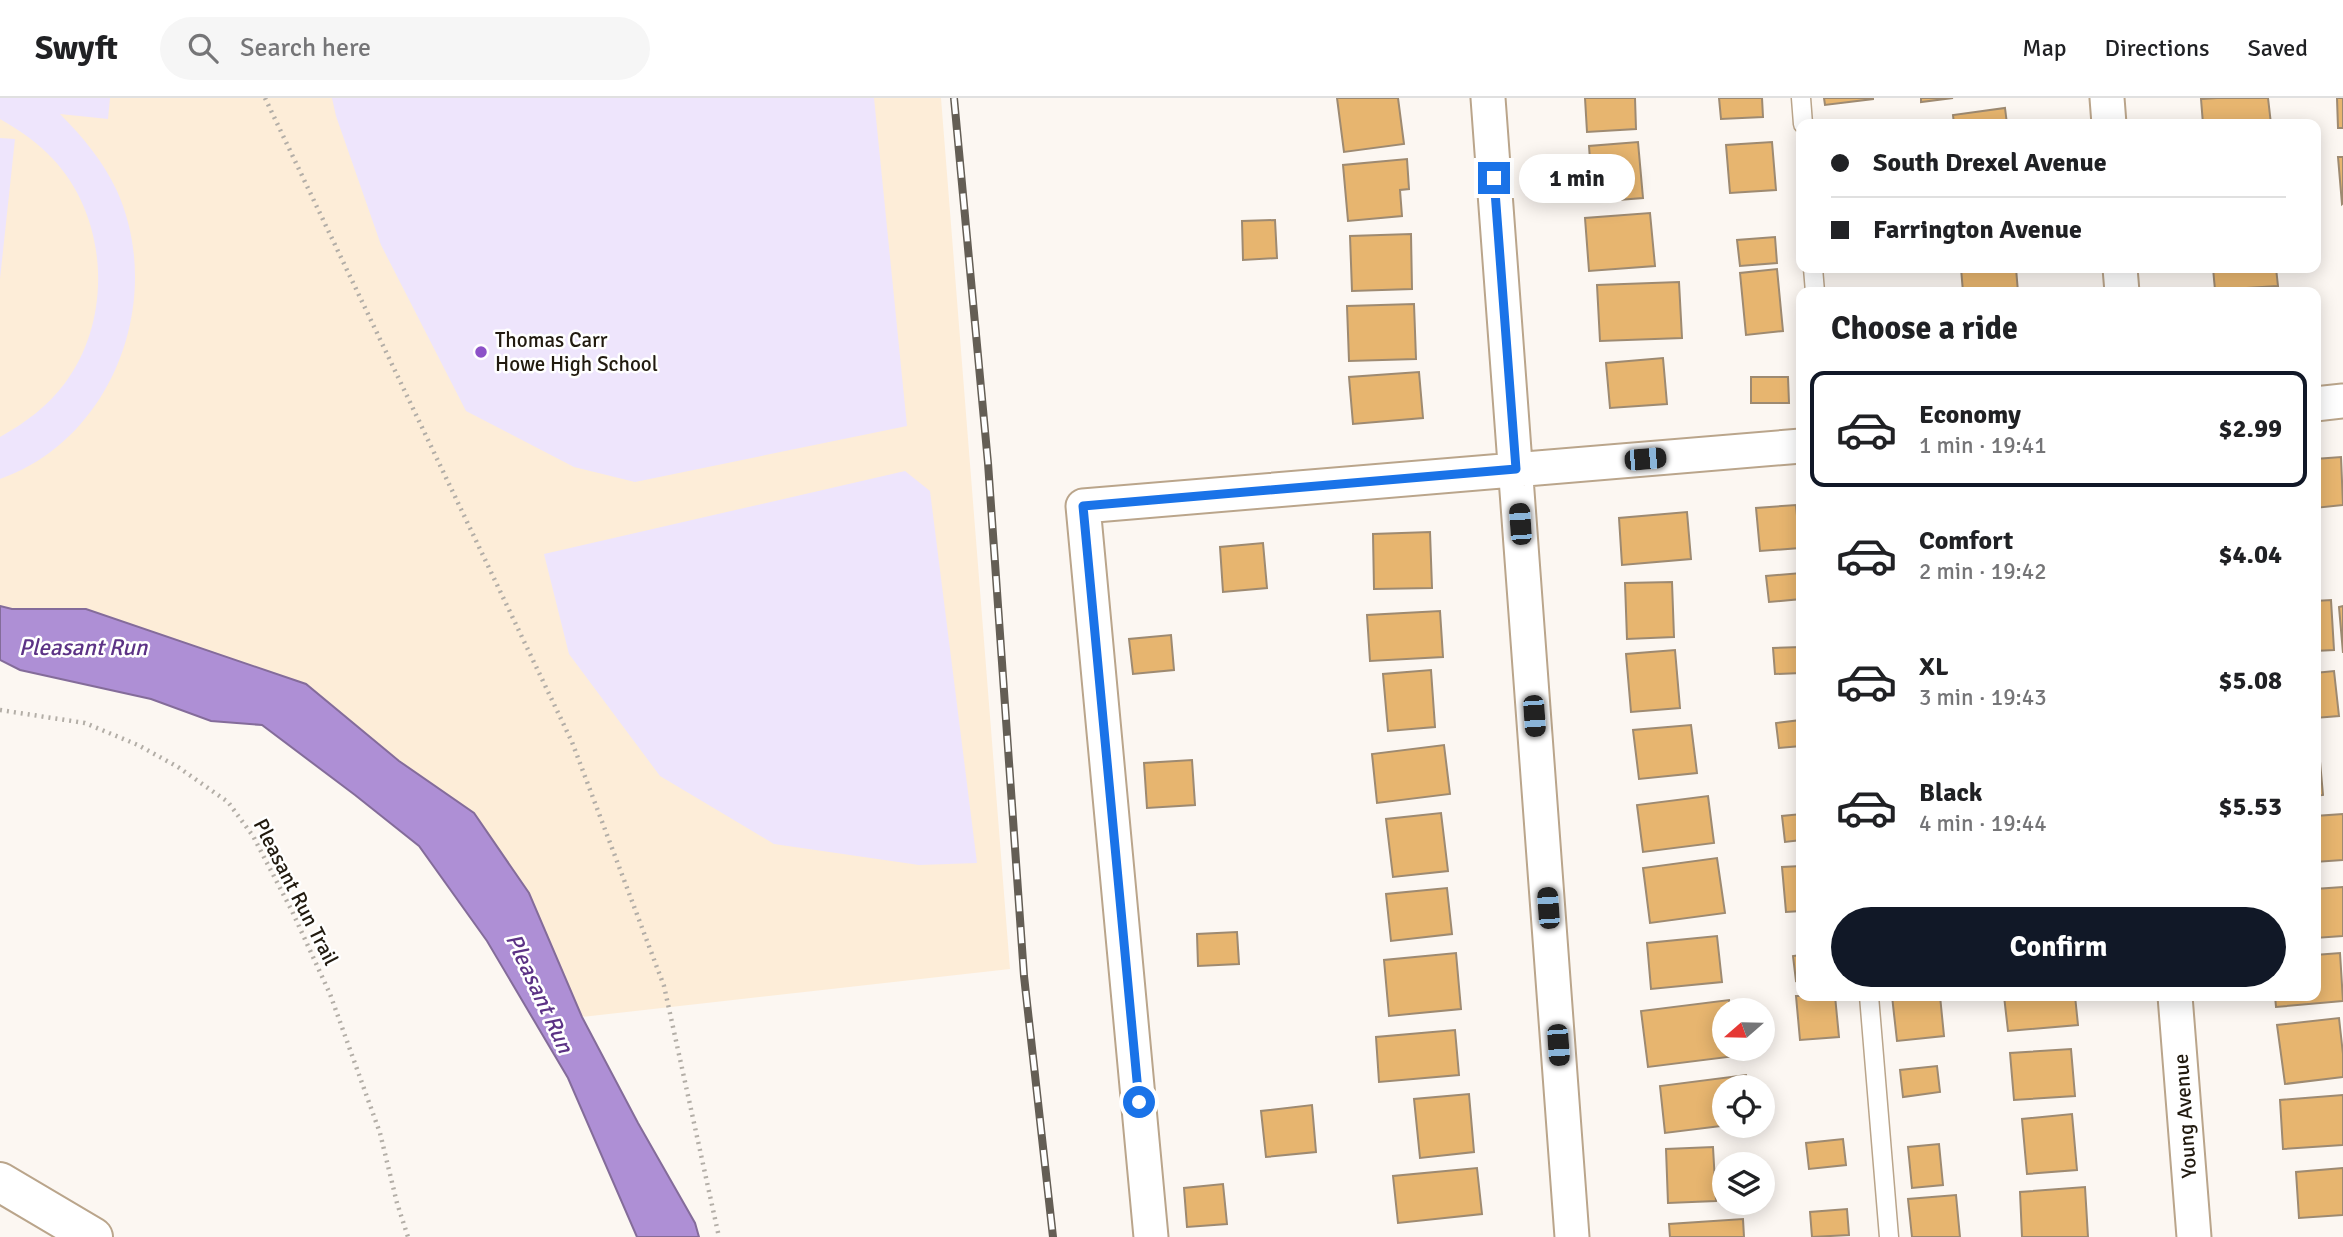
<!DOCTYPE html>
<html lang="en">
<head>
<meta charset="utf-8">
<style>
	body { margin:0; font-family:Signika,sans-serif; background:#f6f6f6; color:#202124; height:100vh; display:flex; flex-direction:column; font-size:26px; white-space:nowrap }
	* { box-sizing:border-box; margin:0 }
	p { font-size:23px; color:#757577 }
	.icon { flex:none; width:38px; height:38px; fill:none; stroke:currentColor; stroke-width:2; stroke-linecap:round; stroke-linejoin:round }
	.map { position:relative; flex:1; overflow:hidden }
	.drawer { position:absolute; left:1796px; top:189px; width:525px; height:714px; display:flex; flex-direction:column; background:#fff; border-radius:14px; box-shadow:0 4px 18px #0003 }
	.drawer>* { flex:none }
	.hud { position:absolute; left:1796px; top:21px; width:525px; height:154px; border-radius:14px; box-shadow:0 4px 18px #0003; display:grid; align-content:center; height:154px; padding:0 35px; background:#fff }
	.needle { width:46px; rotate:250deg }
	.tools { position:absolute; left:1712px; top:900px; display:grid; gap:14px }
	.tools a { display:grid; place-items:center; width:63px; height:63px; border-radius:50%; background:#fff; box-shadow:0 4px 18px #0003; font-size:35px }
	.end { position:absolute; width:32px; height:32px; margin:-16px; border:9px solid #1a73e8; background:#fff; box-shadow:0 0 0 4px #fff }
	.from { border-radius:50% }
	.bubble { position:absolute; height:49px; border-radius:24px; background:#fff; box-shadow:0 4px 18px #0003; font-size:23px; font-weight:700; line-height:49px; text-align:center }
	.car { position:absolute; width:21px; height:42px; margin:-21px -10px; border-radius:9px; box-shadow:0 0 5px 2px #0007; background:linear-gradient(#222 24%,#8ab4d8 0 40%,#222 0 76%,#8ab4d8 0 86%,#222 0) }
	.hud b { display:flex; align-items:center; gap:24px; height:66px; font-size:26px }
	.hud b+b { border-top:2px solid #e0e0e0 }
	.hud i { width:18px; height:18px; background:#202124 }
	ul { padding:0; list-style:none }
	li { display:flex; align-items:center; gap:21px; height:116px; margin:0 14px 10px; padding:0 21px; border:4px solid transparent; border-radius:14px }
	li div { flex:1 }
	li b { display:block; font-size:26px }
	li em { font-style:normal; font-weight:700 }
	li.selected { border-color:#111827 }
	li>.icon { width:63px; height:63px; stroke-width:1.5 }
	h2 { padding:0 35px; font-size:32px; line-height:84px }
	.action { display:flex; gap:14px; margin-top:auto; padding:14px 35px }
	.action a { flex:1; height:80px; border-radius:42px; background:#111827; color:#fff; font-size:28px; font-weight:700; line-height:80px; text-align:center }
	header { display:flex; align-items:center; gap:42px; box-sizing:border-box; height:98px; padding:0 35px; background:#fff; border-bottom:2px solid #e0e0e0 }
	header strong { font-size:33px }
	nav { display:flex; gap:38px; margin-inline-start:auto; font-size:24px }
	.search { width:490px; height:63px; background:#f6f6f6; display:flex; align-items:center; gap:18px; box-sizing:border-box; padding:0 24px; border-radius:38px; color:#757577; font-size:26px }
	.map>svg:first-child { display:block }
	.built { fill:#fdedd8 }
	.green { fill:#eee5fc }
	.water { fill:#ae8fd5; stroke:#846c9a; stroke-width:2 }
	.building { fill:#e7b56f; stroke:#9e8a71; stroke-width:2 }
	.lines { fill:none; stroke-linecap:round; stroke-linejoin:round }
	.service-casing { stroke:#baa58b; stroke-width:21 }
	.minor-casing { stroke:#baa58b; stroke-width:37 }
	.tertiary-casing { stroke:#baa58b; stroke-width:42 }
	.path { stroke:#b3aea7; stroke-width:4.5; stroke-dasharray:2 5; stroke-linecap:butt }
	.service { stroke:#fff; stroke-width:18 }
	.minor { stroke:#fff; stroke-width:33 }
	.tertiary { stroke:#fff; stroke-width:38 }
	.rail-casing { stroke:#645e55; stroke-width:8 }
	.rail { stroke:#fff; stroke-width:5; stroke-dasharray:16; stroke-linecap:butt }
	.route { stroke:#1a73e8; stroke-width:9 }
	.poi-dot { fill:#8c51c8; stroke:#fff; stroke-width:2.5 }
	.labels { text-anchor:middle; stroke-width:5; stroke-linejoin:round; paint-order:stroke }
	.poi-label { font-size:21px; fill:#211a0f; stroke:#fff; text-anchor:start }
	.street-label { font-size:21px; fill:#211a0f; stroke:#fff }
	.water-label { font-size:23px; font-style:italic; fill:#5c3285; stroke:#fff }
</style>
</head>
<body>
<header>
<strong>Swyft</strong>
<div class="search"><svg class="icon" aria-label="search" viewBox="0 0 24 24"><circle cx="10" cy="10" r="6"/><path d="M15 15l6 6"/></svg>Search here</div>
<nav><a>Map</a><a>Directions</a><a>Saved</a></nav>
</header>
<div class="map">
<svg width="2343" height="1139" viewBox="0 0 2343 1139">
	<rect width="100%" height="100%" fill="#fcf7f2"/>
	<path class="built" d="M0 0H941L1010 871 582 919 529 795 474 715 399 663 306 586 86 511H12L0 508Z"/>
	<path class="green" d="M0 0H110L108 21 60 16C83 39 103 63 117 93 165 200 114 341 0 381V339C25 325 48 308 65 285 115 218 108 113 47 55 33 41 17 31 0 21Z
		M332 0H874L907 328 635 384 574 369 466 313 381 147 336 18Z
		M0 40 15 41 0 181Z
		M905 373 930 393 977 765 919 767 774 746 660 678 569 556 544 456Z"/>
	<path class="water" d="M0 508 12 511H86L306 586 399 663 474 715 529 795 582 919 638 1025 695 1125 699 1139H637L568 980 487 843 419 748 355 697 262 627 211 623 151 601 20 572 0 562Z"/>
	<path class="building" d="M1337 0H1398L1404 46 1344 54Z
		M1585 0H1635L1636 31 1587 34Z
		M1719 0H1762L1763 19 1721 21Z
		M1824 0H1873V1L1825 7Z
		M1921 0H1953L1921 4Z
		M2217 0H2268L2271 26H2203L2201 1Z
		M2337 0H2343V30H2338Z
		M2005 10 2007 26H1954L1953 17Z
		M1638 44 1643 100 1593 104 1589 48Z
		M1772 44 1776 92 1730 95 1726 47Z
		M2338 59H2343V105L2342 106Z
		M1407 61 1409 91 1400 92 1402 118 1348 123 1343 67Z
		M1650 115 1655 168 1589 173 1585 120Z
		M1275 122 1277 160 1243 162 1242 123Z
		M1411 136 1412 191 1352 193 1350 138Z
		M1775 139 1777 165 1740 168 1737 142Z
		M1961 170H2016L2018 194H1963Z
		M2213 170H2276L2278 188 2215 192Z
		M1777 171 1783 233 1746 237 1740 175Z
		M1679 184 1682 240 1600 243 1597 187Z
		M1414 206 1416 261 1349 263 1347 208Z
		M1663 260 1667 306 1610 310 1606 265Z
		M1419 274 1423 320 1353 326 1349 279Z
		M1751 279H1788L1789 305H1751Z
		M2341 359 2343 407 2315 410V361Z
		M1796 407 1800 450 1760 453 1756 410Z
		M1687 414 1691 461 1622 467 1619 420Z
		M1430 434 1432 490 1374 491 1373 436Z
		M1263 445 1267 490 1223 494 1220 449Z
		M1801 475V501L1769 504 1766 478Z
		M1672 484 1674 539 1627 541 1625 485Z
		M2331 502 2334 552 2315 553V503Z
		M2343 508V555L2339 509Z
		M1440 513 1443 559 1370 563 1367 517Z
		M1171 537 1174 572 1133 576 1129 541Z
		M1801 549V575L1775 576 1773 550Z
		M1675 552 1680 610 1631 614 1626 556Z
		M1431 572 1435 629 1388 633 1383 576Z
		M2334 573 2339 618 2315 620V575Z
		M1801 622V648L1779 650 1776 625Z
		M1691 627 1697 675 1639 681 1633 632Z
		M2315 641H2318L2323 697 2315 698Z
		M1444 647 1450 696 1377 705 1372 656Z
		M1192 662 1195 707 1147 710 1144 665Z
		M1708 698 1714 745 1643 754 1637 707Z
		M1441 715 1448 773 1393 779 1386 721Z
		M1801 716V742L1785 744 1782 718Z
		M2343 716V762L2315 764V718Z
		M1717 760 1725 815 1650 825 1643 770Z
		M1801 768V813L1786 814 1782 769Z
		M2343 789V838L2315 840V791Z
		M1447 790 1452 836 1391 843 1386 796Z
		M1237 834 1239 866 1198 868 1197 836Z
		M1717 838 1722 884 1651 891 1647 845Z
		M1456 855 1461 911 1389 918 1384 862Z
		M2340 855 2343 903 2276 909 2275 898H2315V857Z
		M1801 857V882L1796 883 1793 858Z
		M1796 898H1835L1839 939 1800 942Z
		M1892 898H1940L1944 938 1897 943Z
		M2004 898H2075L2078 927 2008 933Z
		M1729 902 1730 912H1724V950H1735L1736 958 1648 969 1641 913Z
		M2339 920 2343 956V979L2285 986 2277 927Z
		M1455 932 1459 977 1379 984 1376 939Z
		M2071 951 2075 998 2014 1002 2010 955Z
		M1937 968 1940 994 1903 999 1900 972Z
		M1746 977 1748 989H1724V1027H1729L1665 1035 1660 988Z
		M1469 996 1474 1054 1420 1060 1414 1001Z
		M2343 997V1047L2283 1051 2280 1002Z
		M1312 1007 1316 1054 1266 1059 1261 1013Z
		M2072 1016 2077 1072 2027 1076 2022 1021Z
		M1843 1041 1846 1067 1809 1071 1806 1045Z
		M1939 1046 1943 1087 1912 1090 1908 1049Z
		M1713 1049 1716 1103 1668 1105 1666 1051Z
		M1477 1070 1482 1116 1398 1125 1393 1078Z
		M2343 1070V1117L2299 1120 2296 1074Z
		M1223 1086 1227 1126 1187 1129 1184 1090Z
		M2085 1089 2088 1139H2022L2020 1094Z
		M1956 1097 1960 1139H1912L1908 1101Z
		M1847 1111 1849 1137 1812 1139 1810 1114Z
		M1743 1121 1744 1139H1670L1669 1126Z"/>
	<g class="lines">
		<g class="service-casing">
			<path id="service" d="M1801 0 1803 26
				M1813 170 1815 194
				M1869 898 1889 1139"/>
		</g>
		<g class="minor-casing">
			<path id="minor" d="M1488 0 1572 1139
				M2107 0 2109 26
				M2120 170 2122 194
				M2315 306 2343 303
				M2175 898 2194 1139
				M1151 1139 1083 408 1801 348"/>
		</g>
		<g class="tertiary-casing">
			<path id="tertiary" d="M0 1084 93 1139"/>
		</g>
		<path class="path" d="M265 0 572 644 664 888 719 1139
			M0 612 85 625 138 647 178 669 228 704 253 738 292 813 330 896 380 1035 397 1105 408 1139"/>
		<use href="#service" class="service"/>
		<use href="#minor" class="minor"/>
		<use href="#tertiary" class="tertiary"/>
		<g class="rail-casing">
			<path id="rail" d="M954 0 988 365 1024 878 1053 1139"/>
		</g>
		<use href="#rail" class="rail"/>
	</g>
	<g class="lines">
		<path class="route" d="M1139 1004 1083 408 1516 371 1494 80"/>
	</g>
	<circle class="poi-dot" cx="481" cy="254" r="7"/>
	<g class="labels">
		<g class="poi-label">
			<text x="495" y="249">Thomas Carr<tspan x="495" dy="24">Howe High School</tspan></text>
		</g>
		<g class="street-label">
			<text transform="translate(296 794) rotate(63)" y="7">Pleasant Run Trail</text>
			<text transform="translate(2185 1018) rotate(-94)" y="7">Young Avenue</text>
		</g>
		<g class="water-label">
			<text x="83" y="557">Pleasant Run</text>
			<text transform="translate(540 895) rotate(65)" y="8">Pleasant Run</text>
		</g>
	</g>
</svg>
<div class="tools">
<a><svg class="needle" viewBox="-14 -14 28 28"><path d="M0-13l5 13h-10z" fill="#e53935"/><path d="M0 13l5-13h-10z" fill="#757577"/></svg></a>
<a><svg class="icon" aria-label="locate" viewBox="0 0 24 24"><circle cx="12" cy="12" r="6"/><path d="M12 2v4M12 18v4M2 12h4M18 12h4"/></svg></a>
<a><svg class="icon" aria-label="layers" viewBox="0 0 24 24"><path d="M12 4l9 5-9 5-9-5zM3 14l9 5 9-5"/></svg></a>
</div>
<i class="end from" style="left:1139px;top:1004px"></i>
<i class="end" style="left:1494px;top:80px"></i>
<div class="bubble" style="left:1519px;top:56px;width:116px">1 min</div>
<i class="car" style="left:1645px;top:361px;rotate:85deg"></i>
<i class="car" style="left:1520px;top:426px;rotate:356deg"></i>
<i class="car" style="left:1534px;top:618px;rotate:176deg"></i>
<i class="car" style="left:1548px;top:810px;rotate:356deg"></i>
<i class="car" style="left:1558px;top:947px;rotate:176deg"></i>
<div class="hud">
<b><i class="from"></i>South Drexel Avenue</b>
<b><i></i>Farrington Avenue</b>
</div>
<section class="drawer">
<h2>Choose a ride</h2>
<ul>
<li class="selected"><svg class="icon" aria-label="car" viewBox="0 0 24 24"><path d="M5 17H2v-5l4-1 3-4h7l3 4 3 1v5h-3M9 17h6M6 11h13"/><circle cx="7" cy="17" r="2"/><circle cx="17" cy="17" r="2"/></svg><div><b>Economy</b><p>1 min · 19:41</p></div><em>$2.99</em></li>
<li><svg class="icon" aria-label="car" viewBox="0 0 24 24"><path d="M5 17H2v-5l4-1 3-4h7l3 4 3 1v5h-3M9 17h6M6 11h13"/><circle cx="7" cy="17" r="2"/><circle cx="17" cy="17" r="2"/></svg><div><b>Comfort</b><p>2 min · 19:42</p></div><em>$4.04</em></li>
<li><svg class="icon" aria-label="car" viewBox="0 0 24 24"><path d="M5 17H2v-5l4-1 3-4h7l3 4 3 1v5h-3M9 17h6M6 11h13"/><circle cx="7" cy="17" r="2"/><circle cx="17" cy="17" r="2"/></svg><div><b>XL</b><p>3 min · 19:43</p></div><em>$5.08</em></li>
<li><svg class="icon" aria-label="car" viewBox="0 0 24 24"><path d="M5 17H2v-5l4-1 3-4h7l3 4 3 1v5h-3M9 17h6M6 11h13"/><circle cx="7" cy="17" r="2"/><circle cx="17" cy="17" r="2"/></svg><div><b>Black</b><p>4 min · 19:44</p></div><em>$5.53</em></li>
</ul>
<div class="action"><a>Confirm</a></div>
</section>
</div>
</body>
</html>
